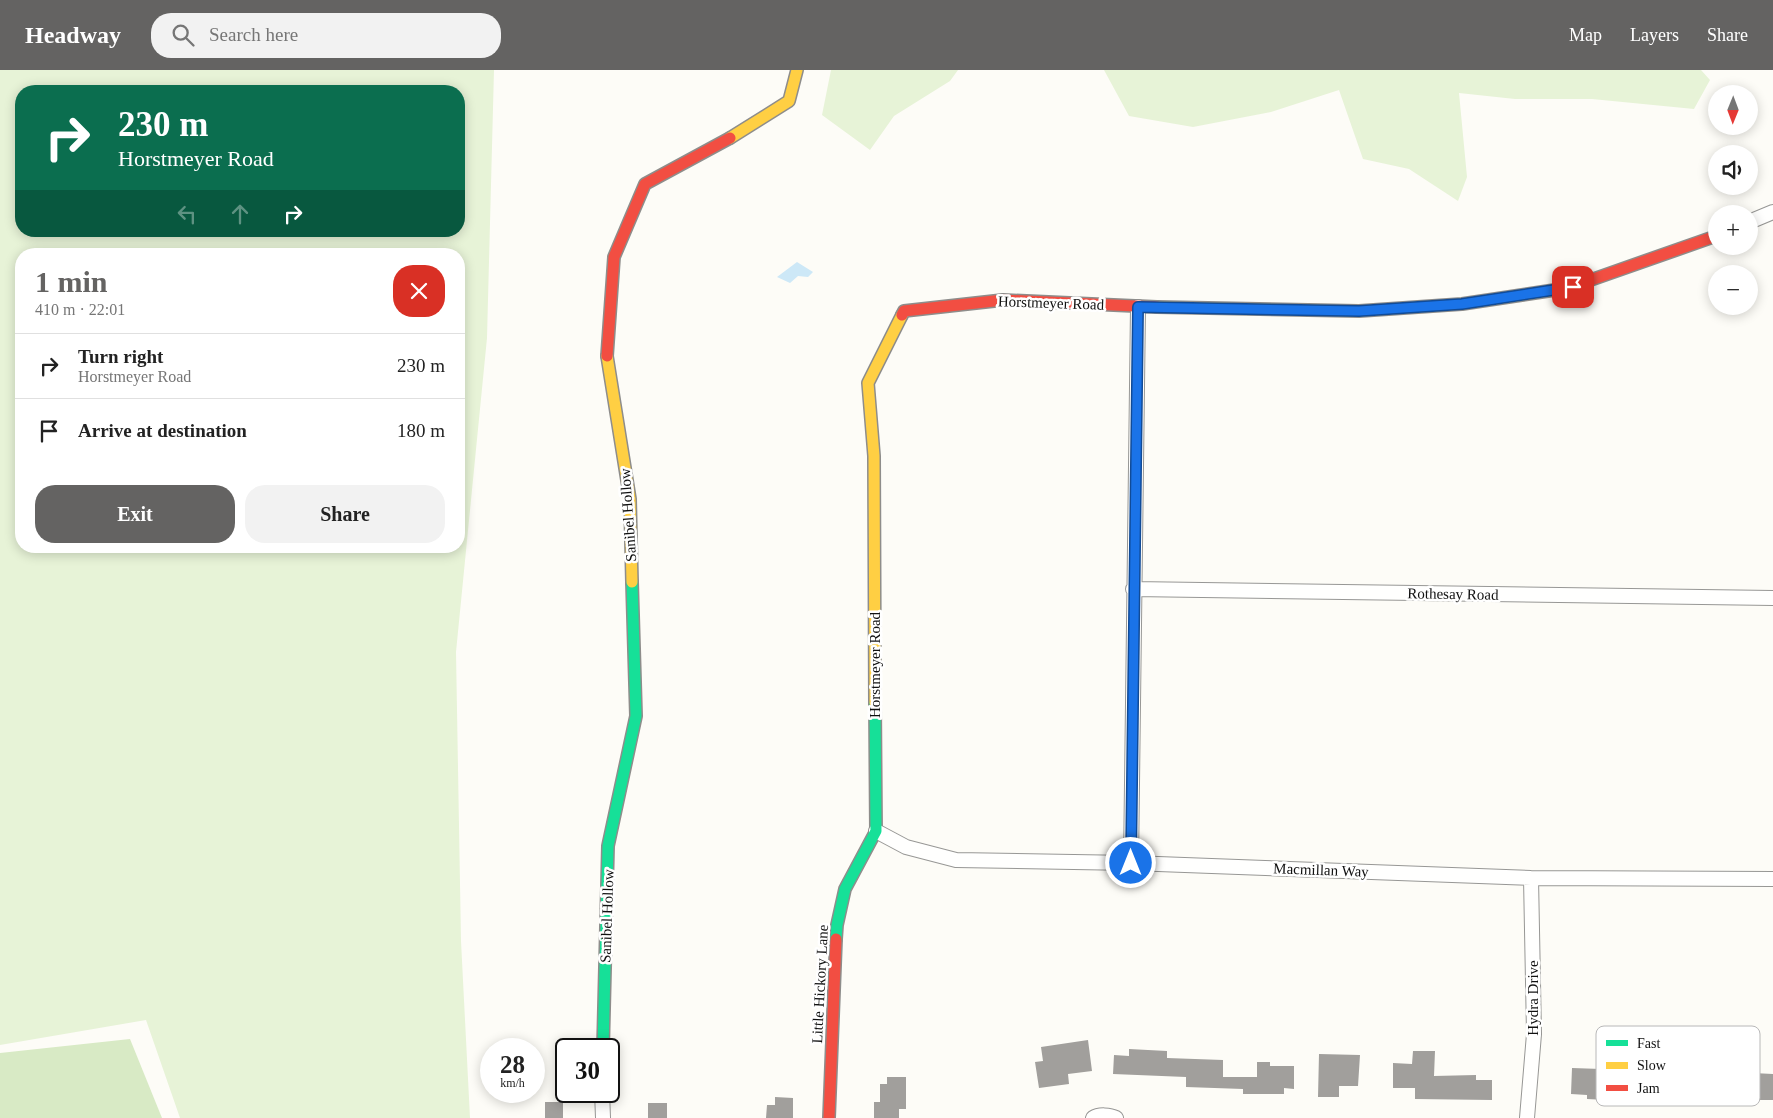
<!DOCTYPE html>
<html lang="en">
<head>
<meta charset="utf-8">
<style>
	body { margin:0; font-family:Georgia,serif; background:#f2f2f2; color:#222; height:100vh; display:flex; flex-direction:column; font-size:19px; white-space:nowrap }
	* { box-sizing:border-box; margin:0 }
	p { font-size:16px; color:#767676 }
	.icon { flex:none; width:28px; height:28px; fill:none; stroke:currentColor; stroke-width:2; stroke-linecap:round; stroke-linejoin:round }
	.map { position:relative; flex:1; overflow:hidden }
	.sheet { position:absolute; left:15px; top:178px; width:450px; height:305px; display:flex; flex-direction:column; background:#fff; border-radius:20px; box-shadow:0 2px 12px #0003 }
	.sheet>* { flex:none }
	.guide { position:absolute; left:15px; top:15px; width:450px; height:152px; border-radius:20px; box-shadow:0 2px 12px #0003; background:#0b6e4f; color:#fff; overflow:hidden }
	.needle { width:32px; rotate:181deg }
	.buttons { position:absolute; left:1708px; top:15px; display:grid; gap:10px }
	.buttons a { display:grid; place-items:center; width:50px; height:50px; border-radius:50%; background:#fff; box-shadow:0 2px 12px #0003; font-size:25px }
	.speed { position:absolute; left:480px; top:968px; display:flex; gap:10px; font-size:25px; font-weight:700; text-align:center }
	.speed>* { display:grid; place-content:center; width:65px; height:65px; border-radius:50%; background:#fff; box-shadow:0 2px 12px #0003; line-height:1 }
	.speed small { font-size:12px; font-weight:400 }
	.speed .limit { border:2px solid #111; border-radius:8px; background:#fff; color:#111 }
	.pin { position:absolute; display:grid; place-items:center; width:42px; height:42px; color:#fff; margin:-21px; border-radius:10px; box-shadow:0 2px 8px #0006 }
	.me { position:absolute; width:55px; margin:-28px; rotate:0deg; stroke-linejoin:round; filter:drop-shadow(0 0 4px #0008) }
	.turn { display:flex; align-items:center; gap:18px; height:105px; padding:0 20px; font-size:22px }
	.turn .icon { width:65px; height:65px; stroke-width:2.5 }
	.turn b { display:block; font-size:35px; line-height:42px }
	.lanes { display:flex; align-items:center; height:48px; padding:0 20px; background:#0003; justify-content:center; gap:25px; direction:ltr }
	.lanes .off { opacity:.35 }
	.round { display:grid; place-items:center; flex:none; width:52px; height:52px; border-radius:20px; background:#f2f2f2 }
	.summary { display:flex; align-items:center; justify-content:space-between; height:85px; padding:0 20px }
	h1 { font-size:30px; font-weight:700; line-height:38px; color:#646362 }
	.button { display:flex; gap:10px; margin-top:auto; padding:10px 20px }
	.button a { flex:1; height:58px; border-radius:20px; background:#646362; color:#fff; font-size:20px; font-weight:700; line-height:58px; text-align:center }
	.button a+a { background:#f2f2f2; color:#222 }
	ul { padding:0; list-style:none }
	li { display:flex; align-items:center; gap:15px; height:65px; padding:0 20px; border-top:1px solid #e0e0e0 }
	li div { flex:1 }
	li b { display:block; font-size:19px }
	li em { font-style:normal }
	header { display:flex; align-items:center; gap:30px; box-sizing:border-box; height:70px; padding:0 25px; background:#646362; color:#fff }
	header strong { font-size:24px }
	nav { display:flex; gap:28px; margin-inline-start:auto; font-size:18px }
	.search { width:350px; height:45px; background:#f2f2f2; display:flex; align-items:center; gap:12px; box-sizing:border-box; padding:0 18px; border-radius:20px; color:#767676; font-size:19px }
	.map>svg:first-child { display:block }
	.green { fill:#e7f3d7; fill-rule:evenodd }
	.forest { fill:#d8eac5 }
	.water { fill:#cde8f7 }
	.building { fill:#a19f9c }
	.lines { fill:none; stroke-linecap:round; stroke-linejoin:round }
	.street-casing { stroke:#979795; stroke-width:16 }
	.fast-casing { stroke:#8e8d8b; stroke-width:14 }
	.slow-casing { stroke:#8e8d8b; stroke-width:14 }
	.jam-casing { stroke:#8e8d8b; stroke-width:14 }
	.street { stroke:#fffffe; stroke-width:14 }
	.fast { stroke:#16e098; stroke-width:11 }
	.slow { stroke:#ffcf43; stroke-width:11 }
	.jam { stroke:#f24e42; stroke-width:11 }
	.route-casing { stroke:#114b97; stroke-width:12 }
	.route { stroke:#1a73e8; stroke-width:9 }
	.labels { text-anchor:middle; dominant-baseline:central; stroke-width:5; stroke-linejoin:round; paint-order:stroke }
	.street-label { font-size:15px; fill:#111; stroke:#fff }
	.key { fill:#fff; stroke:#b8b8b8; stroke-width:1 }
	.key-label { font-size:14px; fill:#111 }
</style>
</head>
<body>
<header>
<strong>Headway</strong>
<div class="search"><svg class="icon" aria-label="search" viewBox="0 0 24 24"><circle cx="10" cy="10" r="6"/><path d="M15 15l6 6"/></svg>Search here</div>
<nav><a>Map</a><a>Layers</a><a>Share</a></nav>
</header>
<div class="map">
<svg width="1773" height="1048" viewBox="0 0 1773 1048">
	<rect width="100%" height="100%" fill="#fdfcf7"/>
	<!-- green -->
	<path class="green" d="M0,0h494l-7,268 -31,314 5,289 9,177h-290l-34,-98 -146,25zM21,21h438v140h-438zM21,184h438v292h-438z
		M831,0h127l-8,11 -56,35 -24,34 -48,-35z
		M1104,0h597l9,10 -16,29 -102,-10h-77l-56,-6 8,84 -9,24 -49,-32 -46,-10 -24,-69 -68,22 -78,15 -64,-11z"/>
	<!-- forest -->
	<path class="forest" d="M130,969l32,79h-162v-65z"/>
	<!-- water -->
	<path class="water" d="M797,192l16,10 -5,5 -10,-1 -8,7 -13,-6z"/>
	<!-- building -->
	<path class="building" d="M1088,970l4,31 -24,3 1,10 -30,4 -4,-26 8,-1 -2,-14z
		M1129,979l38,2v7l56,2v17h34v-15h13v4h24v23l-10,-1v6h-41v-5l-57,-2v-10l-73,-3 1,-19 15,1z
		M1413,981h22l-1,25 42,-1v5h16v20l-77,-1v-11h-22v-25l19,1z
		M1319,984l41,1 -2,31h-19v11h-21z
		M1693,996l34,2 -1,28 -17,-1v7l-103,-4v2l-19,-1v-4l-16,-1 1,-26 29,1 -1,11 27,2v-4l65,2z
		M1753,1003l20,1v26h-21z
		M887,1007h19v32h-7v9h-25v-16h6v-18h7z
		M775,1027l18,1v20h-27l1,-13h8z
		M545,1032h18v16h-18z
		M648,1033h19v15h-19z"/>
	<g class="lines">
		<!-- street casing -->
		<g class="street-casing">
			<path id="street" d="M1749,152l24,-10
				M1133,519l640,9
				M876,761l30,16 50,13 175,3 400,15 242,1
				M1131,793l7,-556
				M602,1021l1,27
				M1093,1048c6,-4 17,-3 23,0
				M1527,1048l7,-84 -3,-156"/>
		</g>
		<!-- fast casing -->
		<g class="fast-casing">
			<path id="fast" d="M836,869l1,-14 8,-36 31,-58 -1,-128
				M603,979l5,-203 28,-130 -4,-134"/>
		</g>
		<!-- slow casing -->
		<g class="slow-casing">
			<path id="slow" d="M730,68l59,-37 8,-31
				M1157,237l202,4 103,-7 106,-16
				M607,286l23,143 2,83
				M875,633l-1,-247 -6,-73 34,-68"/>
		</g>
		<!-- jam casing -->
		<g class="jam-casing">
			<path id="jam" d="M1568,218l148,-52
				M902,245l2,-4 99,-11 154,7
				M607,286l7,-99 31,-73 85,-46
				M829,1048l7,-179"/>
		</g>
		<!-- street -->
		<use href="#street" class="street"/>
		<!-- fast -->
		<use href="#fast" class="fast"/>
		<!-- slow -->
		<use href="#slow" class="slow"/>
		<!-- jam -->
		<use href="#jam" class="jam"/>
	</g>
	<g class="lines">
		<!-- route casing -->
		<g class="route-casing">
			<path id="route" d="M1131,793l7,-556 221,4 103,-7 111,-17"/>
		</g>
		<!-- route -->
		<use href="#route" class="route"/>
	</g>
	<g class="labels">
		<!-- street labels -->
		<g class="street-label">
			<text transform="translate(1051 233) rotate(2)">Horstmeyer Road</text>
			<text transform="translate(628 445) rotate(-94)">Sanibel Hollow</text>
			<text transform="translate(1453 524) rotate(1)">Rothesay Road</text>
			<text transform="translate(875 595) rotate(-90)">Horstmeyer Road</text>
			<text transform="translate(1321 800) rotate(2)">Macmillan Way</text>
			<text transform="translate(607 846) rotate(-88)">Sanibel Hollow</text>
			<text transform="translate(820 914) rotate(-87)">Little Hickory Lane</text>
			<text transform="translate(1533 928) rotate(-90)">Hydra Drive</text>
		</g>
	</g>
	<!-- legend -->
	<rect x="1596" y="956" width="164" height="80" rx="8" class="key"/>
	<rect x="1606" y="970" width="22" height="6" fill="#16e098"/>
	<rect x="1606" y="992" width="22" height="7" fill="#ffcf43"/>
	<rect x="1606" y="1015" width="22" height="6" fill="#f24e42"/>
	<g class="key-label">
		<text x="1637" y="978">Fast</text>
		<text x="1637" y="1000">Slow</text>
		<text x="1637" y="1023">Jam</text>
	</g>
</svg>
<div class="buttons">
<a><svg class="needle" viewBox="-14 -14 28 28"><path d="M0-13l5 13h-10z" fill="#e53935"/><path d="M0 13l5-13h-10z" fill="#767676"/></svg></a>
<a><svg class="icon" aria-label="sound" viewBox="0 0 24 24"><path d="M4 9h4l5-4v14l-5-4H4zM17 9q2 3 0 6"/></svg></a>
<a>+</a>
<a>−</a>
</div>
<div class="speed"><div>28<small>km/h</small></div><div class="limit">30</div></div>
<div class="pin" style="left:1573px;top:217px;background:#d93025"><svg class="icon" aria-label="arrive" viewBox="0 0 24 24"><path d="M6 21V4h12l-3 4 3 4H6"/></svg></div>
<svg class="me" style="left:1131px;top:793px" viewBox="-20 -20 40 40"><circle r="17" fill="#1a73e8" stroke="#fff" stroke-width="3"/><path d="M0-11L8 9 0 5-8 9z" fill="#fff"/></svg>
<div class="guide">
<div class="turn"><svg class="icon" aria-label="right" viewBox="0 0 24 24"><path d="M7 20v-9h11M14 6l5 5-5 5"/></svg><div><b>230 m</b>Horstmeyer Road</div></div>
<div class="lanes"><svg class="icon off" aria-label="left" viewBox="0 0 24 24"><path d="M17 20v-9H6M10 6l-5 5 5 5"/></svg><svg class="icon off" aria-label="ahead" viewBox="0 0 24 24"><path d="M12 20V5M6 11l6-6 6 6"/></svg><svg class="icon" aria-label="right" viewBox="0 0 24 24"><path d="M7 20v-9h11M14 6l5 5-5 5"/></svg></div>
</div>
<section class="sheet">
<div class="summary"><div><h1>1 min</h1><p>410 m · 22:01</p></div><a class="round" style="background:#d93025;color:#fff"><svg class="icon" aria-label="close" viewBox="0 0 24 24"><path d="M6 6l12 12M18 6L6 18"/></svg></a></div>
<ul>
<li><svg class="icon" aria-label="right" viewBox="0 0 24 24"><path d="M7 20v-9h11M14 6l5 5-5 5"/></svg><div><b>Turn right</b><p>Horstmeyer Road</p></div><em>230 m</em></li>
<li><svg class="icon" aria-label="arrive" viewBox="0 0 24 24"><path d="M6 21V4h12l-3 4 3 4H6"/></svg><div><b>Arrive at destination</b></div><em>180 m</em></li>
</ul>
<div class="button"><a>Exit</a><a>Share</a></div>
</section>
</div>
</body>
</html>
